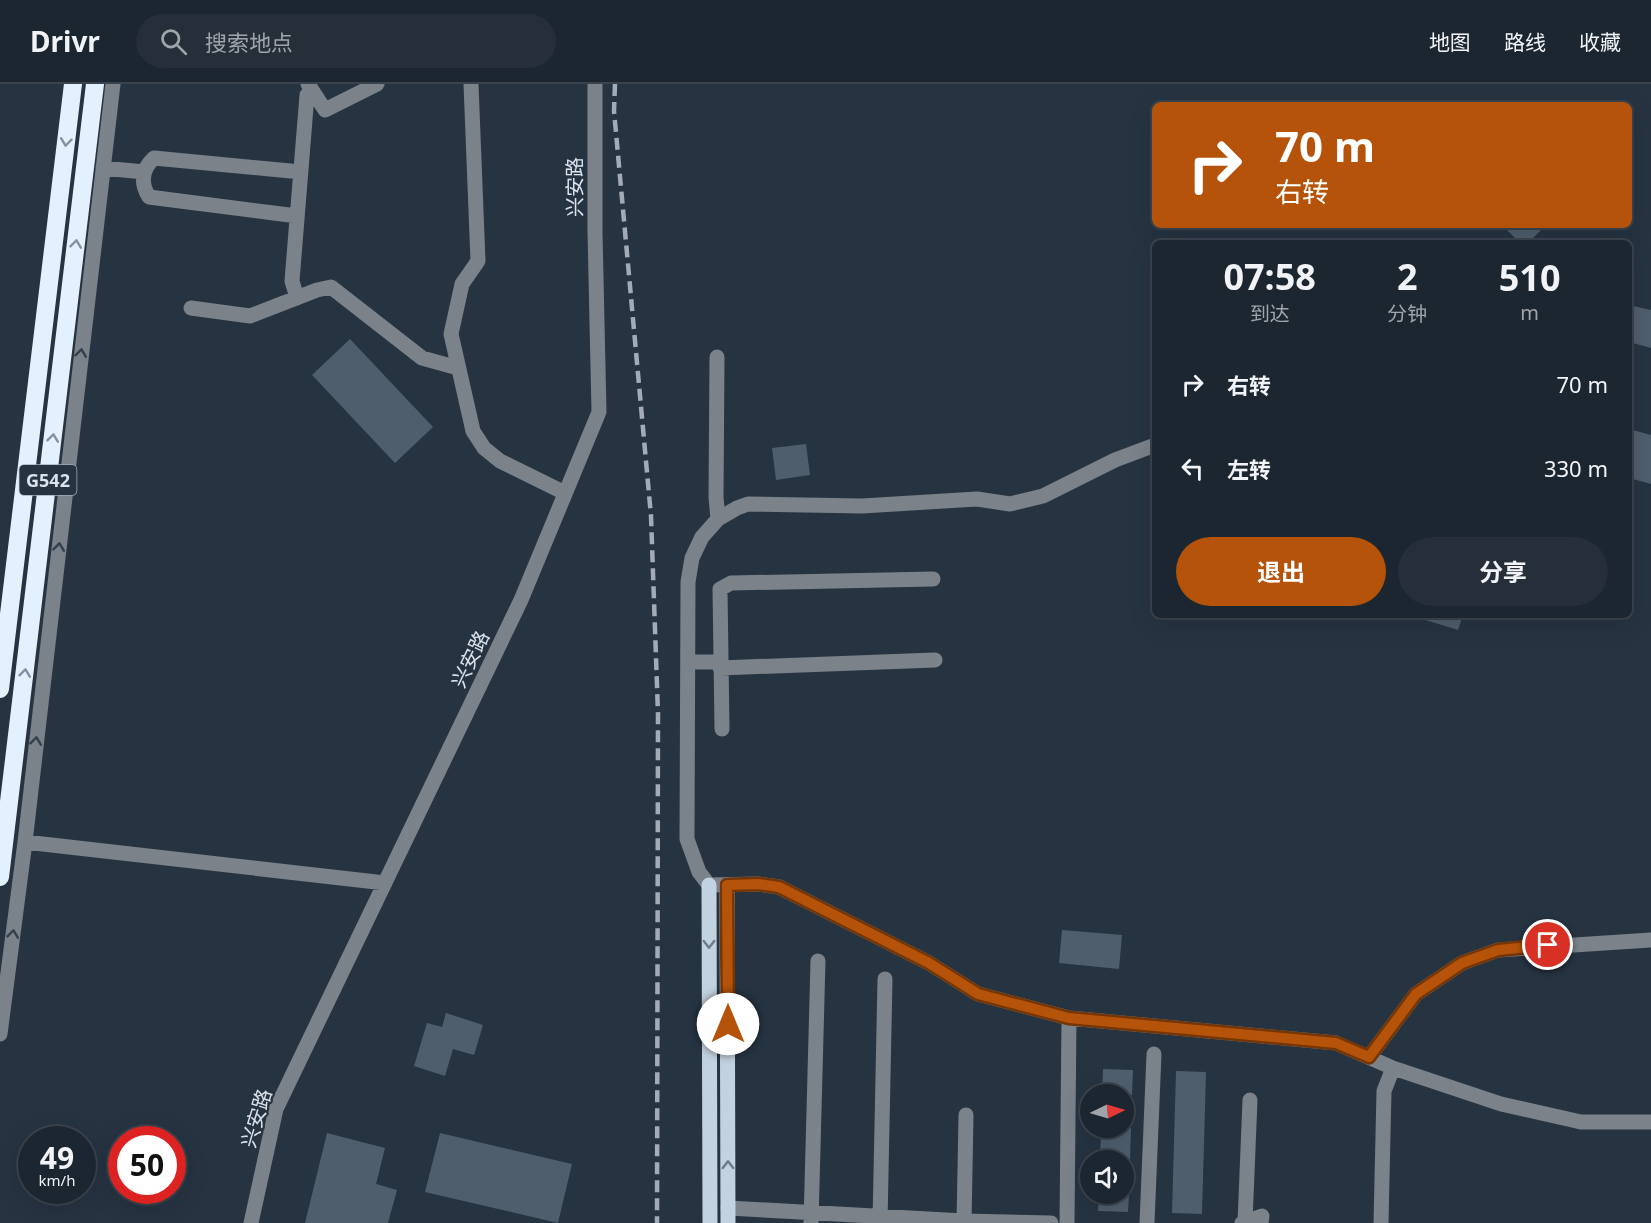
<!DOCTYPE html>
<html lang="zh">
<head>
<meta charset="utf-8">
<style>
	body { margin:0; font-family:"Noto Sans","Noto Sans SC",sans-serif; background:#252e39; color:#f1f3f6; height:100vh; display:flex; flex-direction:column; font-size:22px; white-space:nowrap }
	* { box-sizing:border-box; margin:0 }
	p { font-size:20px; color:#a0a5ab }
	.icon { flex:none; width:33px; height:33px; fill:none; stroke:currentColor; stroke-width:2; stroke-linecap:round; stroke-linejoin:round }
	.map { position:relative; flex:1; overflow:hidden }
	.details { position:absolute; left:1152px; top:156px; width:480px; height:378px; display:flex; flex-direction:column; background:#1c2631; border-radius:9px; box-shadow:0 6px 24px #0002,0 0 0 2px #3a434d }
	.details>* { flex:none }
	.banner { position:absolute; left:1152px; top:18px; width:480px; height:126px; border-radius:9px; box-shadow:0 6px 24px #0002,0 0 0 2px #3a434d; background:#b45309; color:#fff; overflow:hidden }
	.needle { width:39px; rotate:85deg }
	.buttons { position:absolute; left:1080px; top:1000px; display:grid; gap:12px }
	.buttons a { display:grid; place-items:center; width:54px; height:54px; border-radius:50%; background:#1c2631; box-shadow:0 6px 24px #0002,0 0 0 2px #3a434d; font-size:30px }
	.speed { position:absolute; left:18px; top:1042px; display:flex; gap:12px; font-size:30px; font-weight:700; text-align:center }
	.speed>* { display:grid; place-content:center; width:78px; height:78px; border-radius:50%; background:#1c2631; box-shadow:0 6px 24px #0002,0 0 0 2px #3a434d; line-height:1 }
	.speed small { font-size:15px; font-weight:400 }
	.speed .limit { border:9px solid #d22; background:#fff; color:#111 }
	.pin { position:absolute; display:grid; place-items:center; width:51px; height:51px; color:#fff; margin:-26px; border:3px solid #fff; border-radius:50%; box-shadow:0 2px 6px #0007 }
	.me { position:absolute; width:66px; margin:-33px; rotate:0deg; stroke-linejoin:round; filter:drop-shadow(0 0 4px #0008) }
	.turn { display:flex; align-items:center; gap:21px; height:126px; padding:0 24px; font-size:27px }
	.turn .icon { width:78px; height:78px; stroke-width:2.5 }
	.turn b { display:block; font-size:42px; line-height:51px }
	.eta { display:flex; justify-content:space-evenly; align-items:center; height:102px; text-align:center }
	.eta b { font-size:36px; font-weight:700; line-height:42px }
	.action { display:flex; gap:12px; margin-top:auto; padding:12px 24px }
	.action a { flex:1; height:69px; border-radius:36px; background:#b45309; color:#fff; font-size:24px; font-weight:700; line-height:69px; text-align:center }
	.action a+a { background:#252e39; color:#f1f3f6 }
	ul { padding:0; list-style:none }
	li { display:flex; align-items:center; gap:18px; height:84px; padding:0 24px }
	li div { flex:1 }
	li b { display:block; font-size:22px }
	li em { font-style:normal }
	header { display:flex; align-items:center; gap:36px; box-sizing:border-box; height:84px; padding:0 30px; background:#1c2631; border-bottom:2px solid #3a434d }
	header strong { font-size:28px }
	nav { display:flex; gap:33px; margin-inline-start:auto; font-size:21px }
	.search { width:420px; height:54px; background:#252e39; display:flex; align-items:center; gap:15px; box-sizing:border-box; padding:0 21px; border-radius:33px; color:#a0a5ab; font-size:22px }
	.map>svg:first-child { display:block }
	.building { fill:#4f5e6d }
	.lines { fill:none; stroke-linecap:round; stroke-linejoin:round }
	.minor { stroke:#7b8289; stroke-width:15 }
	.major { stroke:#c3d2e0; stroke-width:15 }
	.highway { stroke:#e3f1ff; stroke-width:18 }
	.rail { stroke:#a2acb6; stroke-width:4.5; stroke-dasharray:12 6; stroke-linecap:butt }
	.oneway { stroke:#8492a0 }
	.oneway2 { stroke:#333f4c }
	.oneway3 { stroke:#6d7b89 }
	.route-casing { stroke:#753606; stroke-width:15 }
	.route { stroke:#b45309; stroke-width:10 }
	.labels { text-anchor:middle; dominant-baseline:central; stroke-width:4.5; stroke-linejoin:round; paint-order:stroke }
	.shield { fill:#263341; stroke:#a4aeb8; stroke-width:1.5 }
	.shield-label { font-size:18px; font-weight:bold; fill:#dae2eb }
	.street-label { font-size:20px; fill:#dae2eb; stroke:#263341 }
</style>
</head>
<body>
<header>
<strong>Drivr</strong>
<div class="search"><svg class="icon" aria-label="search" viewBox="0 0 24 24"><circle cx="10" cy="10" r="6"/><path d="M15 15l6 6"/></svg>搜索地点</div>
<nav><a>地图</a><a>路线</a><a>收藏</a></nav>
</header>
<div class="map">
<svg width="1651" height="1139" viewBox="0 0 1651 1139">
	<rect width="100%" height="100%" fill="#263341"/>
	<!-- building -->
	<path class="building" d="M1502,141h44l-18,18h-8z
		M1629,221l22,5v38l-22,-6z
		M350,255l83,88 -38,36 -83,-88z
		M1629,345l22,6v49l-22,-6z
		M806,360l4,31 -34,5 -4,-32z
		M1419,531h44l-5,15 -39,-12z
		M1062,846l60,5 -3,34 -60,-6z
		M446,929l37,12 -9,30 -21,-6 -8,27 -31,-10 13,-43 15,4z
		M1103,985l30,1 -1,25h-30z
		M1176,987l30,1 -4,142 -30,-1z
		M1101,1044h30l-1,33h-30z
		M327,1049l58,15 -9,36 21,6 -9,33h-83z
		M440,1049l132,31 -14,59 -133,-31z
		M1099,1110h30l-1,18 -30,-1z"/>
	<g class="lines">
		<!-- minor -->
		<path class="minor" d="M308,0l17,26 52,-26
			M471,0l7,177 -16,23 -11,50 22,97 11,17 16,13 65,32
			M103,84l41,4
			M297,132l-148,-19c-9,-14 -7,-28 5,-39l147,14
			M297,214l-5,-17 15,-186
			M191,224l59,8 67,-26 14,-3 91,71 36,10
			M717,273l-1,140 2,22
			M1155,361l-40,15 -72,36 -33,8 -33,-5 -115,7 -114,-2 -11,4 -19,11 -16,18 -10,21 -4,24 -1,257 12,33 10,13 49,-1 21,3 150,76 49,31 91,24 267,25 57,25 108,36 80,18h70
			M688,578h32
			M720,584l215,-8
			M722,645l-2,-140 11,-6 202,-4
			M25,758l360,41
			M0,950l25,-192 88,-758
			M1369,973l47,-63 46,-31 36,-13 153,-10
			M728,1124l236,13 87,2
			M1245,1138l5,-122
			M251,1139l25,-114 245,-509 78,-188 -4,-180v-148
			M811,1139l7,-262
			M880,1139l5,-244
			M964,1139l2,-108
			M1067,1139l2,-205
			M1147,1139l7,-169
			M1242,1139l20,-7 -1,7
			M1381,1139l3,-132 9,-23"/>
		<!-- major -->
		<path class="major" d="M709,801l1,338
			M727,801l1,338"/>
		<!-- highway -->
		<path class="highway" d="M0,605l73,-605
			M0,793l95,-793"/>
		<!-- rail -->
		<path class="rail" d="M615,0l-1,27 37,405 7,198 -1,509"/>
	</g>
	<!-- one-way arrows -->
	<defs><path id="oneway-chevron" d="M-2-3.5L2.5 0L-2 3.5" fill="none" stroke-width="1.6" stroke-linecap="round" stroke-linejoin="round" transform="scale(1.5)"/></defs>
	<g class="oneway">
		<use href="#oneway-chevron" transform="translate(66 58) rotate(97)"/>
		<use href="#oneway-chevron" transform="translate(76 160) rotate(-83)"/>
		<use href="#oneway-chevron" transform="translate(53 354) rotate(-83)"/>
		<use href="#oneway-chevron" transform="translate(25 589) rotate(-83)"/>
	</g>
	<g class="oneway2">
		<use href="#oneway-chevron" transform="translate(81 269) rotate(-83)"/>
		<use href="#oneway-chevron" transform="translate(59 463) rotate(-83)"/>
		<use href="#oneway-chevron" transform="translate(36 657) rotate(-83)"/>
		<use href="#oneway-chevron" transform="translate(13 850) rotate(-83)"/>
	</g>
	<g class="oneway3">
		<use href="#oneway-chevron" transform="translate(709 860) rotate(90)"/>
		<use href="#oneway-chevron" transform="translate(728 1081) rotate(-90)"/>
	</g>
	<g class="lines">
		<!-- route casing -->
		<g class="route-casing">
			<path id="route" d="M728,940l-1,-139 31,-1 21,3 150,76 49,31 91,24 267,25 33,14 47,-63 46,-31 36,-13 50,-5"/>
		</g>
		<!-- route -->
		<use href="#route" class="route"/>
	</g>
	<g class="labels">
		<!-- shield labels -->
		<rect class="shield" x="19.5" y="381" width="57" height="30" rx="4.5"/>
		<g class="shield-label">
			<text x="48" y="396">G542</text>
		</g>
		<!-- street labels -->
		<g class="street-label">
			<text transform="translate(574 103) rotate(-90)">兴安路</text>
			<text transform="translate(470 575) rotate(-64)">兴安路</text>
			<text transform="translate(256 1034) rotate(-73)">兴安路</text>
		</g>
	</g>
</svg>
<div class="buttons">
<a><svg class="needle" viewBox="-14 -14 28 28"><path d="M0-13l5 13h-10z" fill="#e53935"/><path d="M0 13l5-13h-10z" fill="#a0a5ab"/></svg></a>
<a><svg class="icon" aria-label="sound" viewBox="0 0 24 24"><path d="M4 9h4l5-4v14l-5-4H4zM17 9q2 3 0 6"/></svg></a>
</div>
<div class="speed"><div>49<small>km/h</small></div><div class="limit">50</div></div>
<div class="pin" style="left:1548px;top:861px;background:#d93025"><svg class="icon" aria-label="arrive" viewBox="0 0 24 24"><path d="M6 21V4h12l-3 4 3 4H6"/></svg></div>
<svg class="me" style="left:728px;top:940px" viewBox="-20 -20 40 40"><circle r="19" fill="#fff"/><path d="M0-13L10 11 0 6-10 11z" fill="#b45309"/></svg>
<div class="banner">
<div class="turn"><svg class="icon" aria-label="right" viewBox="0 0 24 24"><path d="M7 20v-9h11M14 6l5 5-5 5"/></svg><div><b>70 m</b>右转</div></div>
</div>
<section class="details">
<div class="eta">
<div><b>07:58</b><p>到达</p></div>
<div><b>2</b><p>分钟</p></div>
<div><b>510</b><p>m</p></div>
</div>
<ul>
<li><svg class="icon" aria-label="right" viewBox="0 0 24 24"><path d="M7 20v-9h11M14 6l5 5-5 5"/></svg><div><b>右转</b></div><em>70 m</em></li>
<li><svg class="icon" aria-label="left" viewBox="0 0 24 24"><path d="M17 20v-9H6M10 6l-5 5 5 5"/></svg><div><b>左转</b></div><em>330 m</em></li>
</ul>
<div class="action"><a>退出</a><a>分享</a></div>
</section>
</div>
</body>
</html>
